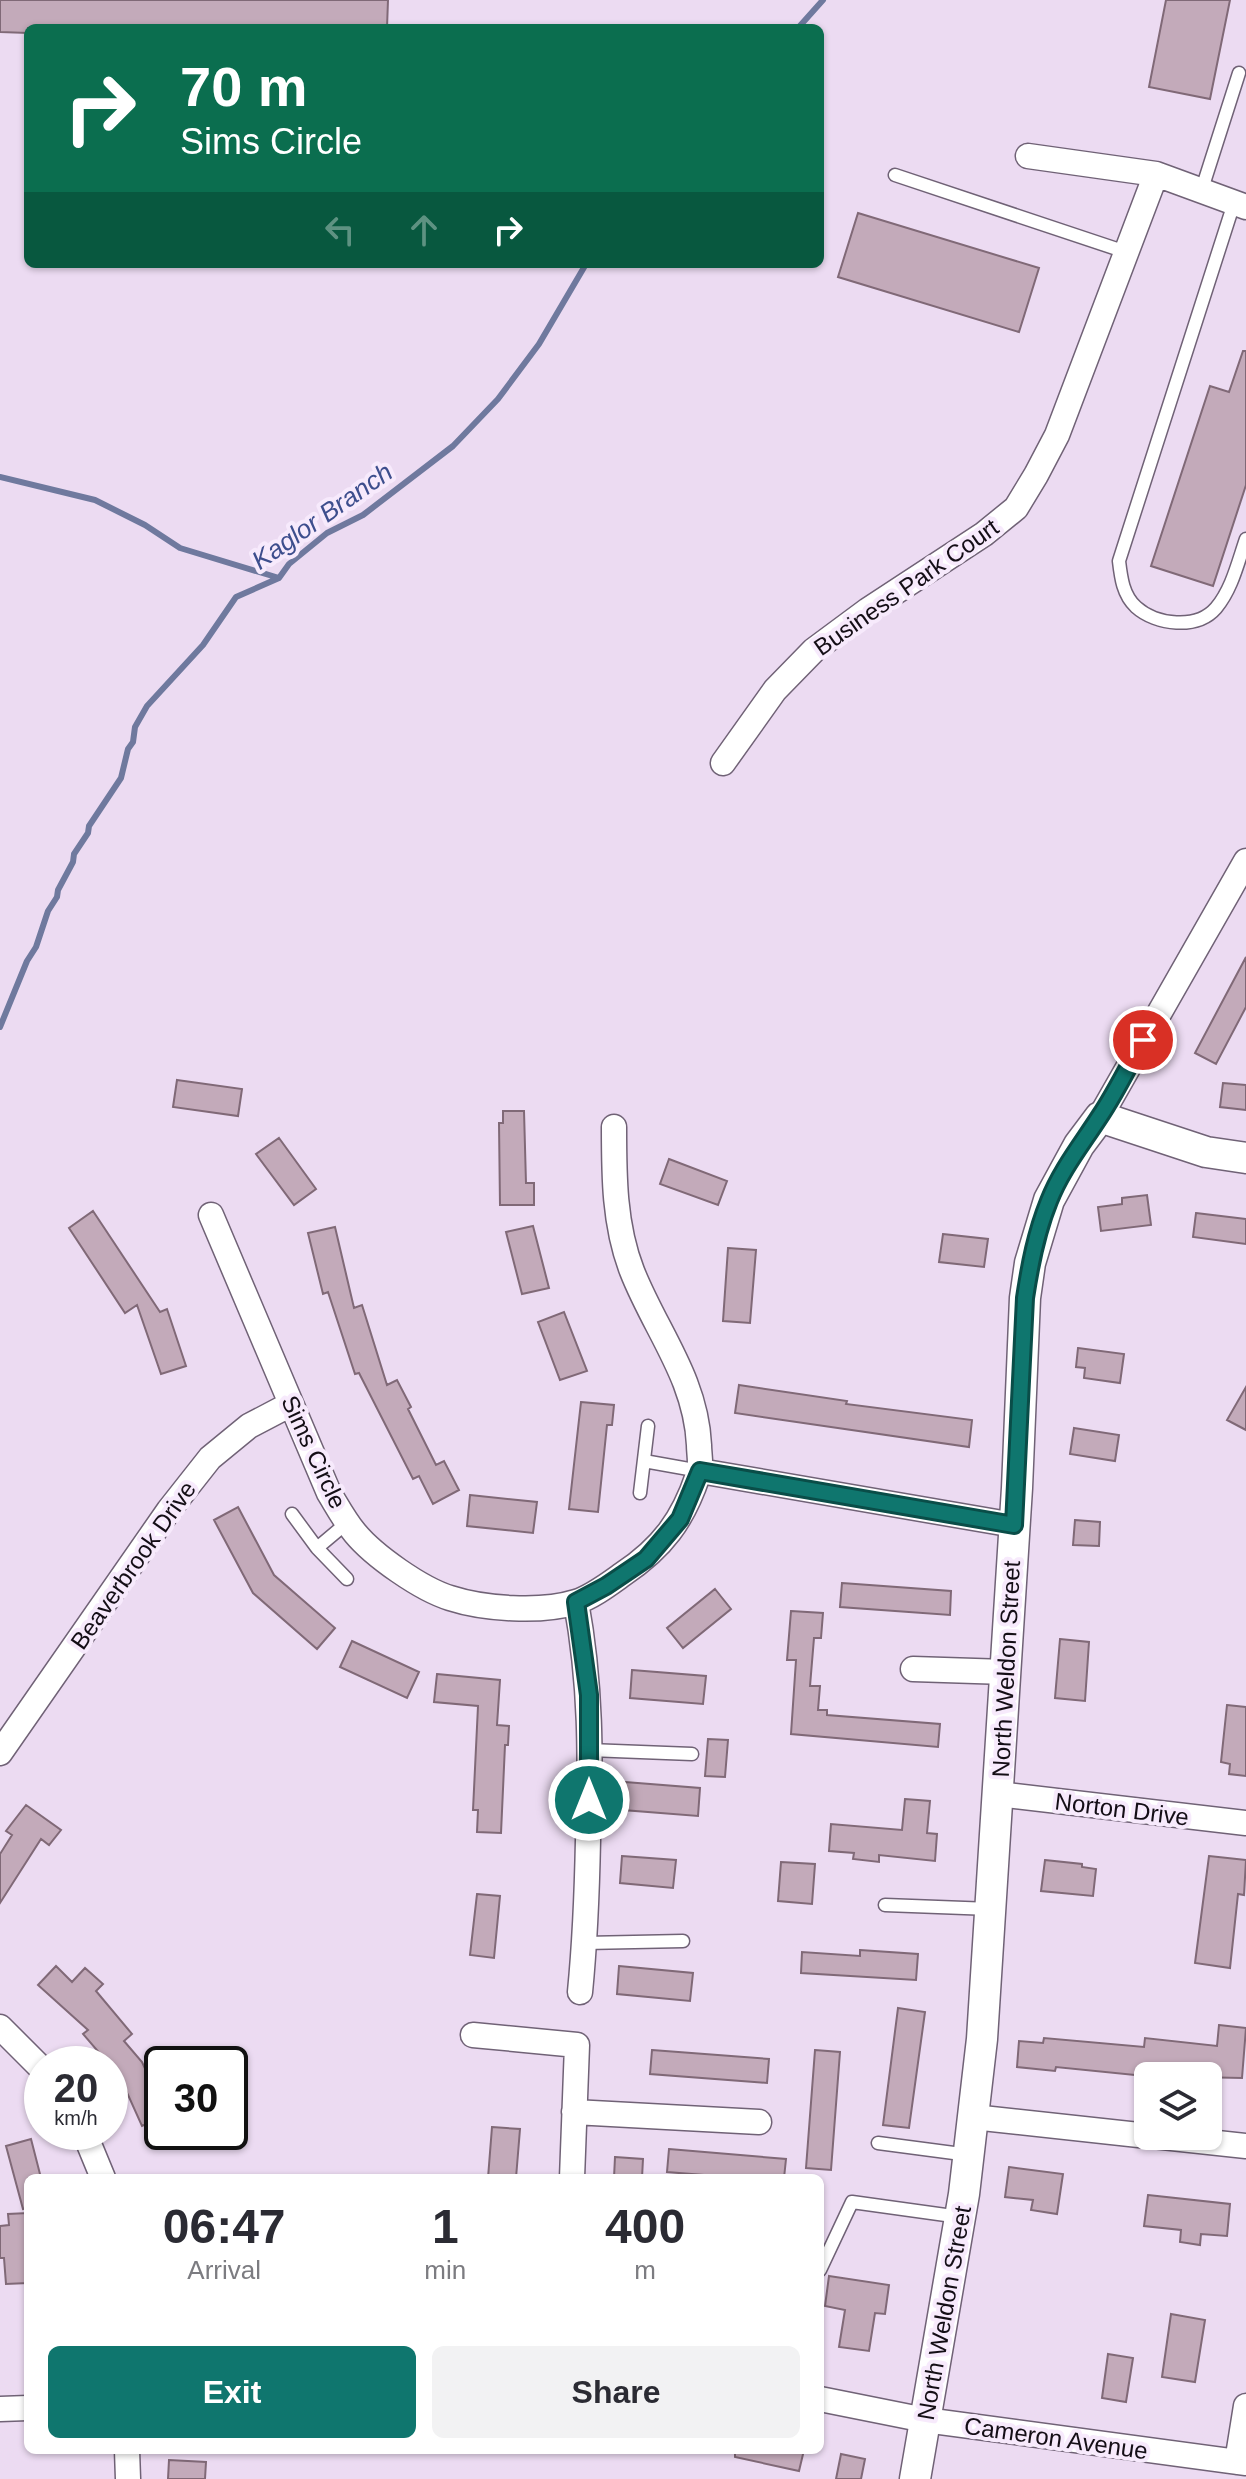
<!DOCTYPE html>
<html lang="en">
<head>
<meta charset="utf-8">
<style>
	body { margin:0; font-family:Arial,sans-serif; background:#f2f2f3; color:#2b2b33; height:100vh; display:flex; flex-direction:column; font-size:30px; white-space:nowrap }
	* { box-sizing:border-box; margin:0 }
	p { font-size:26px; color:#7c7c81 }
	.icon { flex:none; width:44px; height:44px; fill:none; stroke:currentColor; stroke-width:2; stroke-linecap:round; stroke-linejoin:round }
	.map { position:relative; flex:1; overflow:hidden }
	.panel { position:absolute; left:24px; top:2174px; width:800px; height:280px; display:flex; flex-direction:column; background:#fff; border-radius:12px; box-shadow:0 2px 6px #0004 }
	.panel>* { flex:none }
	.hud { position:absolute; left:24px; top:24px; width:800px; height:244px; border-radius:12px; box-shadow:0 2px 6px #0004; background:#0b6e4f; color:#fff; overflow:hidden }
	.buttons { position:absolute; left:1134px; top:2062px; display:grid; gap:16px }
	.buttons a { display:grid; place-items:center; width:88px; height:88px; border-radius:12px; background:#fff; box-shadow:0 2px 6px #0004; font-size:40px }
	.speed { position:absolute; left:24px; top:2046px; display:flex; gap:16px; font-size:40px; font-weight:700; text-align:center }
	.speed>* { display:grid; place-content:center; width:104px; height:104px; border-radius:50%; background:#fff; box-shadow:0 2px 6px #0004; line-height:1 }
	.speed small { font-size:20px; font-weight:400 }
	.speed .limit { border:4px solid #111; border-radius:12px; background:#fff; color:#111 }
	.pin { position:absolute; display:grid; place-items:center; width:68px; height:68px; color:#fff; margin:-34px; border:4px solid #fff; border-radius:50%; box-shadow:0 2px 8px #0007 }
	.me { position:absolute; width:88px; margin:-44px; rotate:0deg; stroke-linejoin:round; filter:drop-shadow(0 0 6px #0008) }
	.turn { display:flex; align-items:center; gap:28px; height:168px; padding:0 24px; font-size:36px }
	.turn .icon { width:104px; height:104px; stroke-width:2.5 }
	.turn b { display:block; font-size:56px; line-height:68px }
	.lanes { display:flex; align-items:center; height:76px; padding:0 24px; background:#0003; justify-content:center; gap:40px; direction:ltr }
	.lanes .off { opacity:.35 }
	.eta { display:flex; justify-content:space-evenly; align-items:center; height:136px; text-align:center }
	.eta b { font-size:48px; font-weight:700; line-height:56px }
	.action { display:flex; gap:16px; margin-top:auto; padding:16px 24px }
	.action a { flex:1; height:92px; border-radius:12px; background:#0f766e; color:#fff; font-size:32px; font-weight:700; line-height:92px; text-align:center }
	.action a+a { background:#f2f2f3; color:#2b2b33 }
	.map>svg:first-child { display:block }
	.lines { fill:none; stroke-linecap:round; stroke-linejoin:round }
	.stream { stroke:#6f799e; stroke-width:6 }
	.building { fill:#c3aaba; stroke:#806977; stroke-width:2 }
	.service-casing { stroke:#706276; stroke-width:15 }
	.minor-casing { stroke:#706276; stroke-width:27 }
	.tertiary-casing { stroke:#706276; stroke-width:33 }
	.service { stroke:#fff; stroke-width:12 }
	.minor { stroke:#fff; stroke-width:24 }
	.tertiary { stroke:#fff; stroke-width:30 }
	.route-casing { stroke:#0a4d48; stroke-width:20 }
	.route { stroke:#0f766e; stroke-width:14 }
	.labels { text-anchor:middle; dominant-baseline:central; stroke-width:8; stroke-linejoin:round; paint-order:stroke }
	.street-label { font-size:24px; fill:#140e16; stroke:#f7eafc }
	.water-label { font-size:26px; font-style:italic; fill:#3d4e8d; stroke:#f7eafc }
</style>
</head>
<body>
<div class="map">
<svg width="1246" height="2479" viewBox="0 0 1246 2479">
	<rect width="100%" height="100%" fill="#ecdbf2"/>
	<g class="lines">
		<!-- stream -->
		<path class="stream" d="M798,28l25,-28
			M0,477l95,23 50,25 35,23 99,30
			M0,1027l27,-66 9,-14 12,-36 9,-14 1,-7 15,-28 1,-8 14,-21 1,-7 32,-48 7,-29 5,-7 2,-15 12,-21 56,-61 33,-48 43,-19 10,-14 38,-31 36,-18 90,-69 45,-47 41,-55 47,-80"/>
	</g>
	<!-- building -->
	<path class="building" d="M0,0h388l-1,28h-359v5l-28,-1z
		M1166,0h64l-20,99 -61,-12z
		M858,213l181,55 -20,64 -181,-55z
		M1243,351h3v134l-33,101 -62,-20 59,-180 19,6z
		M1246,957v50l-30,57 -21,-11z
		M177,1080l65,9 -4,27 -65,-9z
		M1223,1083l23,2v25l-26,-3z
		M503,1111h21l2,72h8v22h-34l-1,-82h4z
		M279,1138l37,51 -22,16 -38,-51z
		M669,1159l58,22 -9,24 -58,-21z
		M1147,1195l4,30 -50,6 -3,-24 24,-3v-6z
		M93,1211l67,101 7,-3 19,57 -25,8 -24,-69 -12,8 -56,-85z
		M1196,1213l50,6v25l-53,-7z
		M533,1226l16,62 -27,6 -16,-62z
		M335,1227l19,81 8,-3 25,80 10,-5 14,27 -3,2 28,56 8,-4 15,29 -26,14 -14,-28 -6,3 -54,-106 -4,1 -27,-82 -5,2 -15,-61z
		M943,1234l45,5 -4,28 -45,-5z
		M728,1248l28,2 -6,73 -27,-2z
		M564,1312l23,59 -27,9 -22,-58z
		M1078,1348l46,6 -4,29 -36,-5 1,-10 -9,-1z
		M739,1385l108,16 -1,3 126,16 -3,27 -234,-34z
		M1246,1387v43l-19,-10z
		M581,1402l33,3 -2,20h-5l-9,87 -29,-3z
		M1074,1428l45,7 -4,26 -45,-7z
		M470,1495l67,7 -4,31 -66,-7z
		M238,1507l36,68 61,53 -18,21 -64,-56 -39,-73z
		M1075,1520l25,2 -1,24 -26,-1z
		M842,1583l109,8 -1,24 -110,-8z
		M715,1589l16,20 -48,39 -16,-20z
		M791,1611l32,2 -2,25h-7l-4,48h10l-2,24h9v5l113,9 -2,23 -147,-13 5,-74h-9z
		M1060,1639l29,3 -4,59 -30,-3z
		M352,1641l67,31 -12,26 -67,-31z
		M632,1670l74,6 -3,28 -73,-6z
		M437,1674l63,6 -3,45 12,1 -1,19h-3l-4,88 -24,-1 1,-22h-5l5,-104 -44,-4z
		M1227,1705l19,2v69l-17,-2 1,-10 -9,-2z
		M708,1739l20,1 -3,37 -20,-1z
		M625,1782l75,6 -2,28 -75,-6z
		M905,1799l25,2 -3,32 10,1 -2,27 -56,-6v7l-26,-3 1,-6 -25,-2 2,-27 71,6z
		M26,1805l35,25 -12,15 -8,-6 -41,64v-49l12,-19 -6,-4z
		M622,1856l54,4 -3,28 -53,-5z
		M1209,1856l37,4 -2,35 -6,-1 -8,74 -35,-5z
		M1045,1860l37,4v3l14,2 -3,27 -52,-5z
		M781,1862l34,2 -3,40 -34,-3z
		M477,1894l23,2 -6,62 -24,-3z
		M860,1950l58,4 -2,26 -115,-7 1,-21 58,4z
		M56,1966l16,16 13,-14 18,16 -7,7 36,43 -8,7 18,21 20,43v12l-20,9 -22,-49 -37,-43 5,-4 -50,-45z
		M619,1966l74,7 -3,28 -73,-7z
		M898,2008l27,4 -16,116 -26,-3z
		M1219,2025l27,3 -4,50 -97,-2 -89,-9 -1,4 -38,-4 2,-26 24,2 1,-5 100,9 1,-9 72,8z
		M652,2050l117,9 -2,24 -117,-9z
		M815,2050l25,2 -9,118 -25,-2z
		M492,2127l28,2 -4,49h-28z
		M31,2139l10,39h-13v30l-5,1 -17,-63z
		M669,2149l117,10 -2,19h-43l-74,-6z
		M615,2157l28,2 -1,19h-28z
		M1009,2167l54,7 -6,40 -26,-4 2,-10 -28,-3z
		M1148,2195l82,9 -3,32 -26,-2 -1,11 -20,-3 1,-12 -37,-4z
		M28,2213v70l-22,1 -2,-26h-4v-32l9,-1 -1,-11z
		M829,2276l60,9 -4,29 -10,-1 -6,38 -30,-4 6,-37 -20,-4z
		M1171,2314l34,6 -10,62 -33,-5z
		M1108,2354l25,4 -7,44 -24,-4z
		M735,2450h69l-5,21 -64,-14z
		M841,2454l24,5 -4,20h-25z
		M169,2460l37,2 -1,17h-37z"/>
	<g class="lines">
		<!-- service casing -->
		<g class="service-casing">
			<path id="service" d="M895,175l231,77
				M1201,192l38,-119
				M1234,203l-115,358c2,17 4,34 17,46 20,18 61,23 80,1 16,-19 22,-46 30,-69
				M644,1461l56,10
				M640,1493l8,-67
				M292,1514l25,34 31,-26
				M317,1548l30,31
				M589,1750l103,4
				M885,1905l106,4
				M585,1943l98,-2
				M878,2143l91,12
				M820,2270l32,-68 108,15"/>
		</g>
		<!-- minor casing -->
		<g class="minor-casing">
			<path id="minor" d="M1028,156l128,18 90,33
				M723,763l52,-73 39,-40 54,-40 116,-76 32,-26 20,-33 21,-40 99,-261
				M1100,1117l146,-256
				M211,1215l118,278c8,13 16,28 26,40 19,23 66,56 95,65 34,11 91,15 126,4 16,-5 33,-18 47,-28 39,-26 60,-54 75,-99 4,-9 1,-20 1,-30 -3,-67 -44,-115 -67,-174 -18,-46 -18,-96 -18,-144
				M700,1471l314,54
				M576,1602c15,81 15,156 12,238 -1,51 -3,101 -8,152
				M913,1669l93,3
				M0,1753l169,-243 41,-52 39,-32 42,-22
				M998,1794l248,29
				M0,2027l42,42
				M473,2035l104,10 -5,133
				M574,2112l185,10
				M973,2117l175,19
				M84,2132l19,46
				M1153,2136l93,10
				M820,2399l105,21 321,43
				M0,2409l28,-1
				M127,2450l1,29
				M1237,2462l9,-56"/>
		</g>
		<!-- tertiary casing -->
		<g class="tertiary-casing">
			<path id="tertiary" d="M915,2479l49,-285 18,-155 35,-551 8,-190 5,-35 19,-63 30,-55 21,-28 106,35 40,6"/>
		</g>
		<!-- service -->
		<use href="#service" class="service"/>
		<!-- minor -->
		<use href="#minor" class="minor"/>
		<!-- tertiary -->
		<use href="#tertiary" class="tertiary"/>
	</g>
	<g class="lines">
		<!-- route casing -->
		<g class="route-casing">
			<path id="route" d="M589,1800v-105l-13,-93 30,-16 40,-27 34,-40 20,-48 314,54 11,-227c5,-33 11,-65 24,-97 12,-31 33,-57 51,-85 16,-24 29,-51 43,-76"/>
		</g>
		<!-- route -->
		<use href="#route" class="route"/>
	</g>
	<g class="labels">
		<!-- street labels -->
		<g class="street-label">
			<text transform="translate(906 587) rotate(-35)">Business Park Court</text>
			<text transform="translate(314 1452) rotate(65)">Sims Circle</text>
			<text transform="translate(133 1565) rotate(-55)">Beaverbrook Drive</text>
			<text transform="translate(1006 1669) rotate(-87)">North Weldon Street</text>
			<text transform="translate(1122 1809) rotate(7)">Norton Drive</text>
			<text transform="translate(944 2313) rotate(-80)">North Weldon Street</text>
			<text transform="translate(1056 2438) rotate(8)">Cameron Avenue</text>
		</g>
		<!-- water labels -->
		<g class="water-label">
			<text transform="translate(322 516) rotate(-35)">Kaglor Branch</text>
		</g>
	</g>
</svg>
<div class="buttons">
<a><svg class="icon" aria-label="layers" viewBox="0 0 24 24"><path d="M12 4l9 5-9 5-9-5zM3 14l9 5 9-5"/></svg></a>
</div>
<div class="speed"><div>20<small>km/h</small></div><div class="limit">30</div></div>
<div class="pin" style="left:1143px;top:1040px;background:#d93025"><svg class="icon" aria-label="arrive" viewBox="0 0 24 24"><path d="M6 21V4h12l-3 4 3 4H6"/></svg></div>
<svg class="me" style="left:589px;top:1800px" viewBox="-20 -20 40 40"><circle r="17" fill="#0f766e" stroke="#fff" stroke-width="3"/><path d="M0-11L8 9 0 5-8 9z" fill="#fff"/></svg>
<div class="hud">
<div class="turn"><svg class="icon" aria-label="right" viewBox="0 0 24 24"><path d="M7 20v-9h11M14 6l5 5-5 5"/></svg><div><b>70 m</b>Sims Circle</div></div>
<div class="lanes"><svg class="icon off" aria-label="left" viewBox="0 0 24 24"><path d="M17 20v-9H6M10 6l-5 5 5 5"/></svg><svg class="icon off" aria-label="ahead" viewBox="0 0 24 24"><path d="M12 20V5M6 11l6-6 6 6"/></svg><svg class="icon" aria-label="right" viewBox="0 0 24 24"><path d="M7 20v-9h11M14 6l5 5-5 5"/></svg></div>
</div>
<section class="panel">
<div class="eta">
<div><b>06:47</b><p>Arrival</p></div>
<div><b>1</b><p>min</p></div>
<div><b>400</b><p>m</p></div>
</div>
<div class="action"><a>Exit</a><a>Share</a></div>
</section>
</div>
</body>
</html>
